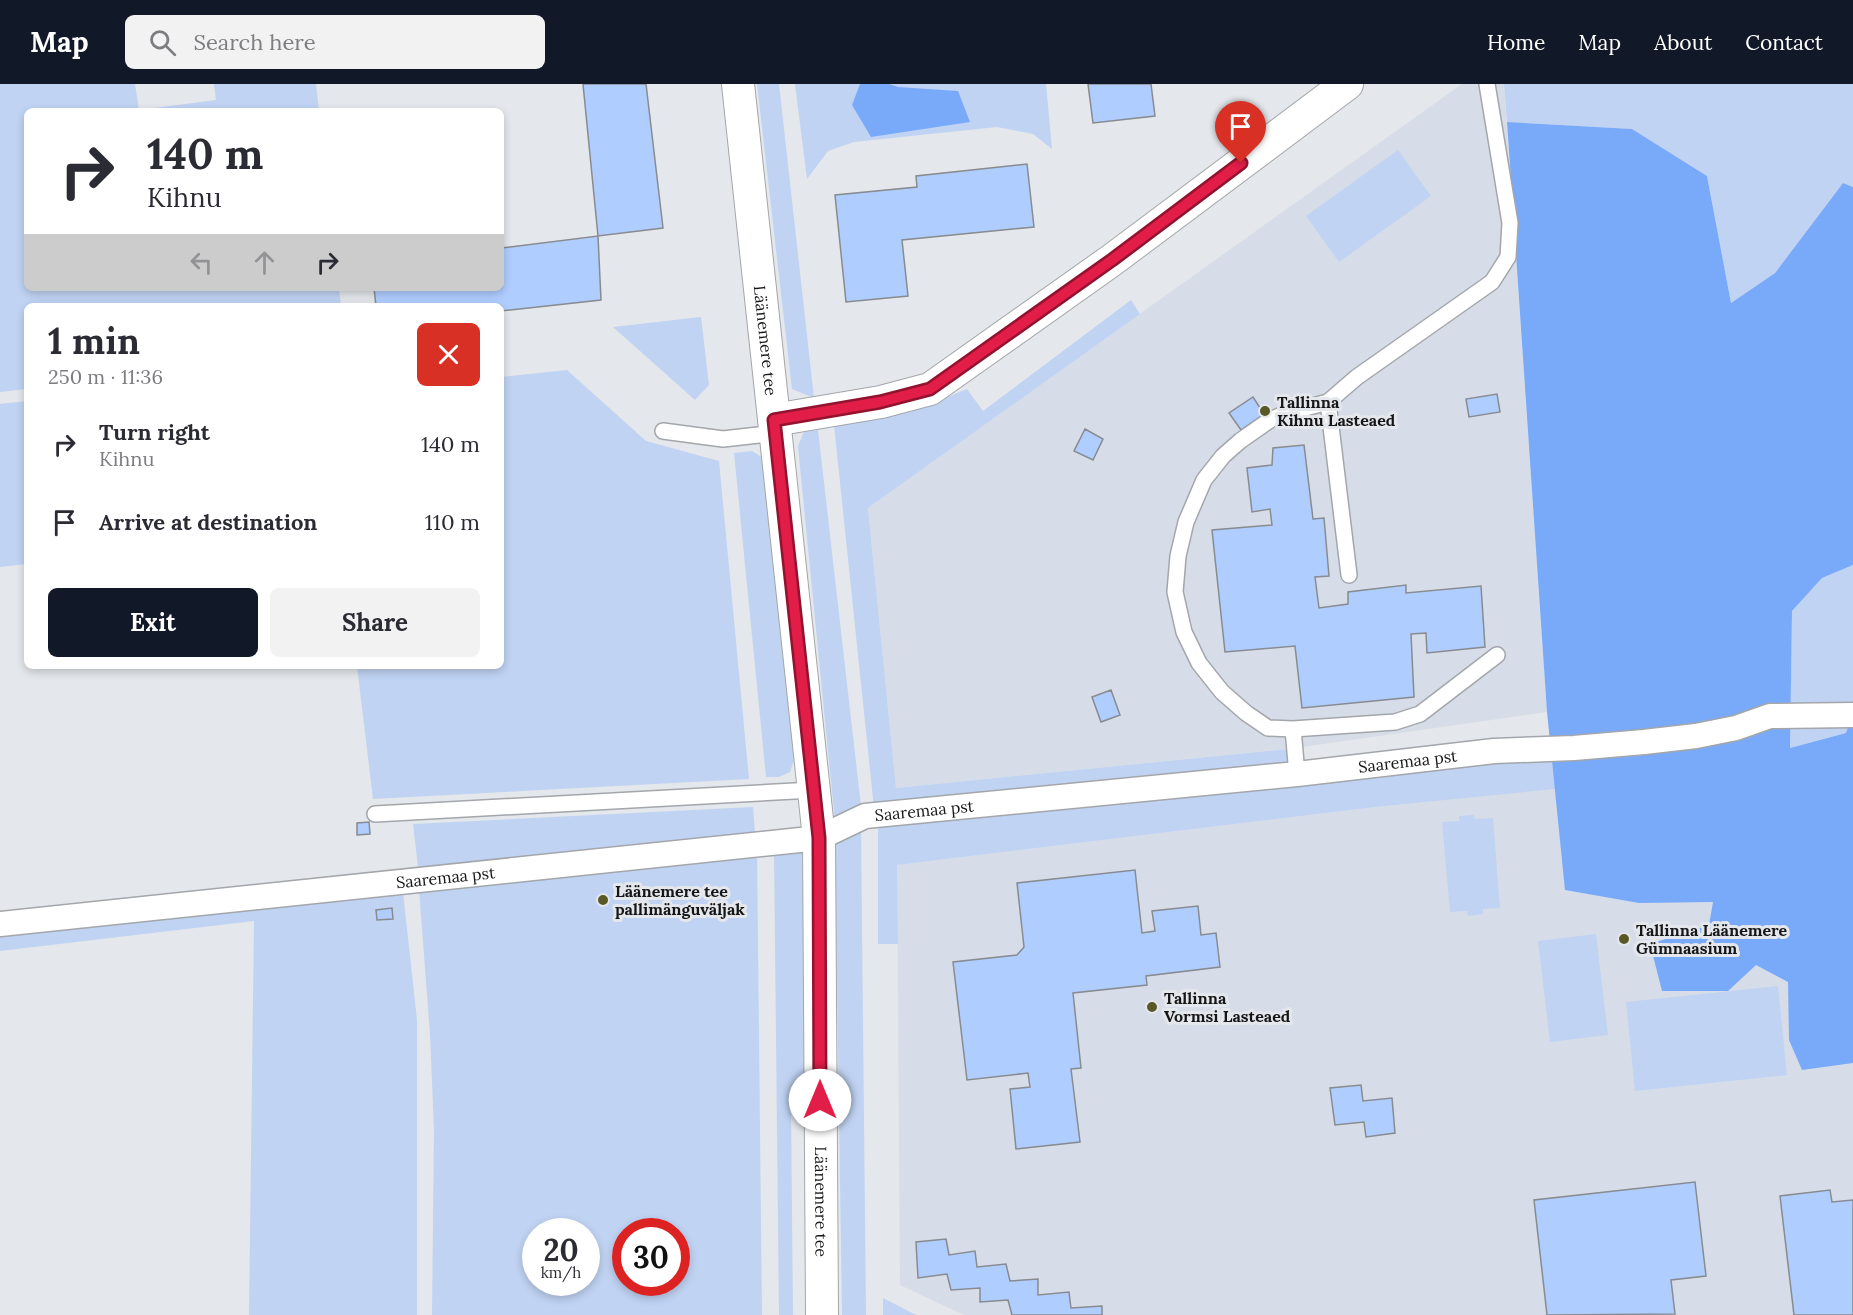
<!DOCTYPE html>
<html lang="en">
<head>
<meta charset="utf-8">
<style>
	body { margin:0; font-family:Lora,serif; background:#f2f2f3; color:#2b2b33; height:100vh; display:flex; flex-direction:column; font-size:22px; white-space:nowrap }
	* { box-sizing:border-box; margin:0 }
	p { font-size:20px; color:#7c7c81 }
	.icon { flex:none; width:33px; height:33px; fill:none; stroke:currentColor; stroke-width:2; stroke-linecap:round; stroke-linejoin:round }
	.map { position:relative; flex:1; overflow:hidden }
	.panel { position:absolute; left:24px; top:219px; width:480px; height:366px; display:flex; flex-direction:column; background:#fff; border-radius:9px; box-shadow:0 3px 9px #0003 }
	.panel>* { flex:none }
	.banner { position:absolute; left:24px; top:24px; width:480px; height:183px; border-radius:9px; box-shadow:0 3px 9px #0003; background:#fff; color:#2b2b33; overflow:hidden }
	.speed { position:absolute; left:522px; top:1134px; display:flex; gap:12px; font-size:30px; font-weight:700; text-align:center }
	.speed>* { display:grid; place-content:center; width:78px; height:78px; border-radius:50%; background:#fff; box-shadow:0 3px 9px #0003; line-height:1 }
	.speed small { font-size:15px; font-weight:400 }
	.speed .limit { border:9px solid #d22; background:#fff; color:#111 }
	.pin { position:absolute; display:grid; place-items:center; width:51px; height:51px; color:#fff; margin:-62px -26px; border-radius:50% 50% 50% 0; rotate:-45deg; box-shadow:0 0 6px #0007 }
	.pin .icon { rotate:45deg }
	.me { position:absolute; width:66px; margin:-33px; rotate:0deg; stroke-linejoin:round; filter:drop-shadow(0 0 4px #0008) }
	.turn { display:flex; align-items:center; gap:21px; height:126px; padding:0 24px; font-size:27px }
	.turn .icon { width:78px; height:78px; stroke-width:2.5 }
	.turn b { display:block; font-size:42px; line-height:51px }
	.lanes { display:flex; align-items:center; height:57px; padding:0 24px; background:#0003; justify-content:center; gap:30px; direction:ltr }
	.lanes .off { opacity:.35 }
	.round { display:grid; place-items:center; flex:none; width:63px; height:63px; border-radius:9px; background:#f2f2f3 }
	.summary { display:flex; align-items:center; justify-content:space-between; height:102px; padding:0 24px }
	h1 { font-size:36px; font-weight:700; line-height:45px }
	.primary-button { display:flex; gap:12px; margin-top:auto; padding:12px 24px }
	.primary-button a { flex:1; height:69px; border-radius:9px; background:#111827; color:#fff; font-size:24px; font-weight:700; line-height:69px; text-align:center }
	.primary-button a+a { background:#f2f2f3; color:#2b2b33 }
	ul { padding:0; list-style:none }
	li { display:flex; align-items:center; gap:18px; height:78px; padding:0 24px }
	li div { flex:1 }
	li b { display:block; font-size:22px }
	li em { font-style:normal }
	header { display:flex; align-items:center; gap:36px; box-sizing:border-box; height:84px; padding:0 30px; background:#111827; color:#fff }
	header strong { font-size:28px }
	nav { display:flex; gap:33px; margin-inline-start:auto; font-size:21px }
	.search { width:420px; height:54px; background:#f2f2f3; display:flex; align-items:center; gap:15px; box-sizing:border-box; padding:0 21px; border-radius:9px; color:#7c7c81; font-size:22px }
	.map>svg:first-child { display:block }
	.built { fill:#d6dde8 }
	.green { fill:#c0d3f3; fill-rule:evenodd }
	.forest { fill:#79aafa }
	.building { fill:#afcdff; stroke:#888b8f; stroke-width:1.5 }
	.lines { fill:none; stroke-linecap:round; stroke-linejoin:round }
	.service-casing { stroke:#a3a6aa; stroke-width:18 }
	.pedestrian-casing { stroke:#a3a6aa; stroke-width:27 }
	.minor-casing { stroke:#a3a6aa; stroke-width:34 }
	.service { stroke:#fff; stroke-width:15 }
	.pedestrian { stroke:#fff; stroke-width:24 }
	.minor { stroke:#fff; stroke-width:32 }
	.route-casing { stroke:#92132f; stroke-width:15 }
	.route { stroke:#e11d48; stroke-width:10 }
	.poi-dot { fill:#585926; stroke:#e4e7eb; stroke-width:2 }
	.labels { text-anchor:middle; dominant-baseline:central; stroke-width:6; stroke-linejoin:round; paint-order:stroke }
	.street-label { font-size:16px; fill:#151617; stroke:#e4e7eb }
	.poi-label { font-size:16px; font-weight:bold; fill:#151617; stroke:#e4e7eb; text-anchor:start }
</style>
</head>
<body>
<header>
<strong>Map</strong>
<div class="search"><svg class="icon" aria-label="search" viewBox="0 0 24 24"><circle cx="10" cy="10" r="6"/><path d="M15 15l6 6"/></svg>Search here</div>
<nav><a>Home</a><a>Map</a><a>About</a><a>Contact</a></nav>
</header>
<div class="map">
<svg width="1853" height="1231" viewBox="0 0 1853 1231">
	<rect width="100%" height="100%" fill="#e4e7eb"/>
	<!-- built -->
	<path class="built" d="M1462,0h42l43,628 -252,36 -399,40 -28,-280z
		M1853,674v557h-889l-64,-30 -3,-420 479,-58z"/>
	<!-- green -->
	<path class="green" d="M0,0h135l4,26 77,-10 -2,-16h102l3,27h-292v177h312l2,18h-314v83l-27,3z
		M757,0h22l35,314 -22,-9z
		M795,0h251l6,65 -19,-15 -36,-7 -143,15 -26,9 -21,28z
		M1504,0h349v103l-10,-4 -68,90 -44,30 -24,-127 -75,-47 -125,-7z
		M1398,66l33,46 -92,66 -33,-46z
		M1131,216l9,14 -272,194 28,280 391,-39 2,17 -415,42 -40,-383 77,-13 56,-23 16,22z
		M701,233l8,68 -14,15 -82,-73z
		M567,286l79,71 73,20 30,318 -376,20 -16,-133h144v-289z
		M27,317v163l-27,3v-163z
		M818,346l43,376 -26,16 -37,-376 6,-14z
		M752,367l13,8 29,301 -4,12 -11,5h-13l-32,-324z
		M1853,481v147l-7,21 -56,15 2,-137 30,-33z
		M1551,670l4,35 -179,18 -479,58 1,79h-20v-122z
		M753,723l2,26 -337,34 -5,-43z
		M1474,731l1,4 18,-1 7,90 -17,1v5l-15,2 -1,-5 -17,1 -8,-90 17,-1v-5z
		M861,744l5,487h-24l-7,-470z
		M802,764l4,254 -15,2 2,211h-14l-5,-464z
		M757,769l5,462h-330l2,-185 -4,-96 -11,-145zM536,1148h50v50h-50zM626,1148h50v50h-50z
		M403,808l14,128v295h-168l5,-394 -254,30v-16z
		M1596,850l12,101 -58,7 -12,-101z
		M1778,902l9,89 -152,16 -9,-89z
		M883,1214l33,17h-33z"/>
	<!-- forest -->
	<path class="forest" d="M860,0h29l9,3 60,4 12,31 -99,15 -19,-32z
		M1507,38l125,7 75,47 24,127 44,-30 68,-90 10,4v378l-31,13 -30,33 -2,137 56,-15 7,-21v351l-51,7 -13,-30 -1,-58 -32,-17 -28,26h-66l-12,-47 59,-19 4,-23 -74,1 -74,-13 -18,-178z"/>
	<!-- building -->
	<path class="building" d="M583,0h63l17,144 -65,8z
		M1088,0h63l4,32 -62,7z
		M1027,80l7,63 -132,13 6,56 -62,6 -11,-107 82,-8 -1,-11z
		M598,152l3,64 -100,11v-5h-125l-2,-18h127v-40z
		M1497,310l3,18 -31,5 -3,-18z
		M1253,313l11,17 -23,16 -12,-17z
		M1085,345l18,10 -10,21 -19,-9z
		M1304,361l9,74 11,-1 5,58 -14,1 4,31 29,-4v-12l58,-7v8l75,-7 4,61 -58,6 -1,-20 -15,1 3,63 -112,11 -7,-62 -70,6 -13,-122 60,-5 -2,-16 -18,3 -5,-44 25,-3 1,-17z
		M1111,606l9,25 -19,7 -9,-25z
		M369,738l1,12 -13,1v-12z
		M1135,786l7,63 13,-2 -3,-20 46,-5 3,29 15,-2 4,34 -74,9 1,9 -74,8 8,75 -10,1 9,73 -64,7 -6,-60 20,-2 -2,-14 -61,7 -14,-118 64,-7 7,-8 -7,-64z
		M392,824l1,11 -16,1 -1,-10z
		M1361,1001l2,16 29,-3 3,35 -29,4 -2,-15 -29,3 -5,-37z
		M1695,1098l11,94 -35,4 4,34 -128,1 -13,-115z
		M1830,1106l2,12 21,-2v115h-59l-14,-119z
		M946,1155l3,16 26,-4 2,16 29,-3 4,17 28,-2v16l31,-3 2,16 31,-2v9h-90l-4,-15 -28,2v-14l-29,2 -4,-16 -29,4 -2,-36z"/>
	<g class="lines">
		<!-- service casing -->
		<g class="service-casing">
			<path id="service" d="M1487,0l23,139 -2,34 -16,25 -135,95 -29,25 -42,11 -16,7 -30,21 -17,15 -19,24 -18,42 -8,34 -3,36 9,40 15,31 23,29 24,21 22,15 25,1 102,-7 25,-8 77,-59
				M1328,318l21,173
				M663,347l60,8 53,-6
				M1293,645l4,45
				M375,730l438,-24"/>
		</g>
		<!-- pedestrian casing -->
		<g class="pedestrian-casing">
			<g id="pedestrian">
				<path id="s1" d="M0,840l819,-86 46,-22 432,-42 197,-23 80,-3 70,-6 52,-6 40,-8 34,-12 83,-1"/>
			</g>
		</g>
		<!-- minor casing -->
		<g class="minor-casing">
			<g id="minor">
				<path id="s2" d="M738,0l81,754 3,477"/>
				<path d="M774,336l107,-18 49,-13 182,-129 235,-176"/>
			</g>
		</g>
		<!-- service -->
		<use href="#service" class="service"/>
		<!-- pedestrian -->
		<use href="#pedestrian" class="pedestrian"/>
		<!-- minor -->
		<use href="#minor" class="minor"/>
	</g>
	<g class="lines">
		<!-- route casing -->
		<g class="route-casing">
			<path id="route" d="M820,1016l-1,-262 -45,-418 106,-18 50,-13 182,-129 129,-97"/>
		</g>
		<!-- route -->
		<use href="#route" class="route"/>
	</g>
	<!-- markers -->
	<g class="poi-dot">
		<circle cx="1265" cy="327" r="6"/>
		<circle cx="603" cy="816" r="6"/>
		<circle cx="1624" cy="855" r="6"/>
		<circle cx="1152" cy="923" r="6"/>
	</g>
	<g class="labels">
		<!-- street labels -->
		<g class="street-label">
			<text stroke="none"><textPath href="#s2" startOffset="258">Läänemere tee</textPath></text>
			<text stroke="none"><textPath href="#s1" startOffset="1420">Saaremaa pst</textPath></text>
			<text stroke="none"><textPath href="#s1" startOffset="934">Saaremaa pst</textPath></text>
			<text stroke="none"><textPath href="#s1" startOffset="448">Saaremaa pst</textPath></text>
			<text stroke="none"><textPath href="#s2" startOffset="1122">Läänemere tee</textPath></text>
		</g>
		<!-- poi labels -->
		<g class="poi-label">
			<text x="1277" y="318">Tallinna<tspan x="1277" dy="18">Kihnu Lasteaed</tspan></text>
			<text x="615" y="807">Läänemere tee<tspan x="615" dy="18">pallimänguväljak</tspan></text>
			<text x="1636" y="846">Tallinna Läänemere<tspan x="1636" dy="18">Gümnaasium</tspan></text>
			<text x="1164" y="914">Tallinna<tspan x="1164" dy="18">Vormsi Lasteaed</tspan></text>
		</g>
	</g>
</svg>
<div class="speed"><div>20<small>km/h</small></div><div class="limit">30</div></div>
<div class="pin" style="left:1241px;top:79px;background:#d93025"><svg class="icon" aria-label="arrive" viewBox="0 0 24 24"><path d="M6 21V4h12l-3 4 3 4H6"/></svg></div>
<svg class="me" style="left:820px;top:1016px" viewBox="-20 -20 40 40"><circle r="19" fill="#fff"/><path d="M0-13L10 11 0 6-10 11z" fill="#e11d48"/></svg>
<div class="banner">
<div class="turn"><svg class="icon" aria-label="right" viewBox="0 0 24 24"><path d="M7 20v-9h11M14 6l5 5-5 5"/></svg><div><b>140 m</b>Kihnu</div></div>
<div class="lanes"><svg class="icon off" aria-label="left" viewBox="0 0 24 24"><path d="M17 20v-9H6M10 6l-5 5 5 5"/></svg><svg class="icon off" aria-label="ahead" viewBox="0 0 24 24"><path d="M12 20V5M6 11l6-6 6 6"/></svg><svg class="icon" aria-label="right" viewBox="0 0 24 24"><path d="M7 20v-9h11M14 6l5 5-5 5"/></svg></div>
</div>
<section class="panel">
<div class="summary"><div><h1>1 min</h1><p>250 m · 11:36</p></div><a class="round" style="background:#d93025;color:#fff"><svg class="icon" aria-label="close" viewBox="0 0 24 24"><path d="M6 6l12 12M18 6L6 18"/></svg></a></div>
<ul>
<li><svg class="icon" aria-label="right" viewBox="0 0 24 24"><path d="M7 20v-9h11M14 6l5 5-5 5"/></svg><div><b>Turn right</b><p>Kihnu</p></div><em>140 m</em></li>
<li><svg class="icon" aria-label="arrive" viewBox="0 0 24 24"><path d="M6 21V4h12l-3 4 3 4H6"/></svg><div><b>Arrive at destination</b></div><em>110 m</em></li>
</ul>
<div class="primary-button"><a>Exit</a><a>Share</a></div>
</section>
</div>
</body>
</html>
